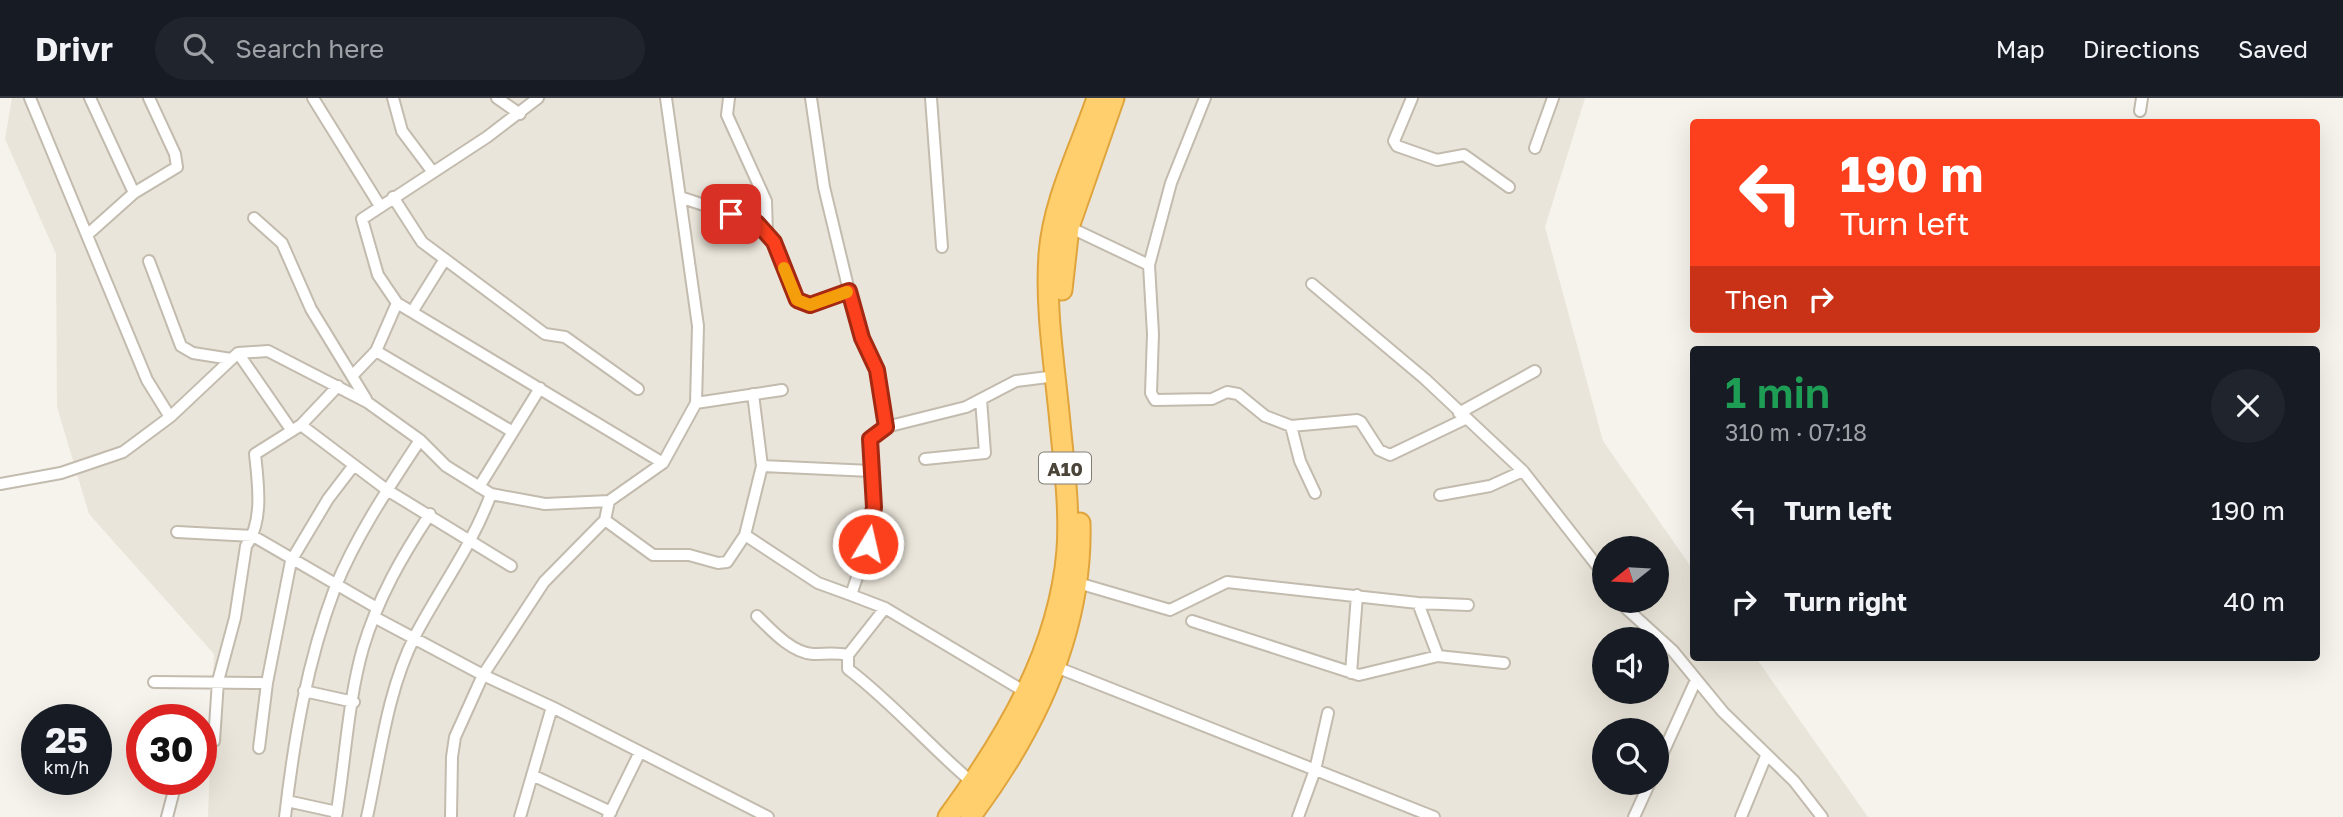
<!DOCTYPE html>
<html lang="en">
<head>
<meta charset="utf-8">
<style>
	body { margin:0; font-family:"Golos Text",sans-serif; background:#20242c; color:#f1f3f6; height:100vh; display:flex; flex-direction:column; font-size:26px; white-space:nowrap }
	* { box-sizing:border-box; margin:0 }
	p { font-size:23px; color:#9ea1a6 }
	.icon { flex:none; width:38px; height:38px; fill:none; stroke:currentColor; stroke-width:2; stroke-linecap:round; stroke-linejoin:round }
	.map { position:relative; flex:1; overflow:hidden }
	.details { position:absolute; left:1690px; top:248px; width:630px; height:315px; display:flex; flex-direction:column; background:#171b24; border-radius:7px; box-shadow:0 7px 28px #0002 }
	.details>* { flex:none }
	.banner { position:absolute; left:1690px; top:21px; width:630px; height:214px; border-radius:7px; box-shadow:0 7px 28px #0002; background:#fc3f1d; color:#fff; overflow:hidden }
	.needle { width:46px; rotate:252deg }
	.buttons { position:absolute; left:1592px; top:438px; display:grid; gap:14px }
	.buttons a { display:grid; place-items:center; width:77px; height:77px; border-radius:50%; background:#171b24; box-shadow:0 7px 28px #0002; font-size:35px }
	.speed { position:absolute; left:21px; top:606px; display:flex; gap:14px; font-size:35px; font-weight:700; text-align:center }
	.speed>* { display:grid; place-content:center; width:91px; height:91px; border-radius:50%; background:#171b24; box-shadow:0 7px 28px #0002; line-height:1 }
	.speed small { font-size:18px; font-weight:400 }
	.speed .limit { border:10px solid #d22; background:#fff; color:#111 }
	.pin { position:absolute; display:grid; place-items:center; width:60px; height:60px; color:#fff; margin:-30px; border-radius:14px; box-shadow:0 4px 10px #0006 }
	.me { position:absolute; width:77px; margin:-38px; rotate:9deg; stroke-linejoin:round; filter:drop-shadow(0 0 5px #0008) }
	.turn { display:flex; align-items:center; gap:24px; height:147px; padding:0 35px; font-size:32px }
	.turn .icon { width:91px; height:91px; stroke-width:2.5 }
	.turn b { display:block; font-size:49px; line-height:60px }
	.then { display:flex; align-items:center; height:66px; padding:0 35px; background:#0003; gap:14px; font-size:26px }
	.round { display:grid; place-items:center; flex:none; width:74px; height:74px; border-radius:37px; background:#20242c }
	.headline { display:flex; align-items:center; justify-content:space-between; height:119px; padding:0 35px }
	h1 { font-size:42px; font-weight:600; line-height:52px; color:#1e9e55 }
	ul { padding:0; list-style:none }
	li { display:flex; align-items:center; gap:21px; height:91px; padding:0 35px }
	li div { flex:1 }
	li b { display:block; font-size:26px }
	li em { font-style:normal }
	header { display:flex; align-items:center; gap:42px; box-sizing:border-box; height:98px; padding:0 35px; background:#171b24; border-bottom:2px solid #363941 }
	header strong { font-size:33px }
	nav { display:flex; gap:38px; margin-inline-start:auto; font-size:24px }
	.search { width:490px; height:63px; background:#20242c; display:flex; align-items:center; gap:18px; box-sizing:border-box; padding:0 24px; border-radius:38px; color:#9ea1a6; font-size:26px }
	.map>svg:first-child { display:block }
	.residential { fill:#eae5da; fill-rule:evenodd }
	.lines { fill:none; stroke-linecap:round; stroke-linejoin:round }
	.street-casing { stroke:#c2bbae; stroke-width:14 }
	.highway-casing { stroke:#e0a43c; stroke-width:23 }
	.street { stroke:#fff; stroke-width:10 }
	.highway { stroke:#ffcf6e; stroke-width:19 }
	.route-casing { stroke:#a42913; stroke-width:18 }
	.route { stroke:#fc3f1d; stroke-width:12 }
	.slow { stroke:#f59e0b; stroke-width:12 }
	.labels { text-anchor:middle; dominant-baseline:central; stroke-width:5; stroke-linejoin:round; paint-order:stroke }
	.shield { fill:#fff; stroke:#817c74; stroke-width:2 }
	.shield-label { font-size:19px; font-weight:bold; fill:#4b4439 }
</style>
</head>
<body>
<header>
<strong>Drivr</strong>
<div class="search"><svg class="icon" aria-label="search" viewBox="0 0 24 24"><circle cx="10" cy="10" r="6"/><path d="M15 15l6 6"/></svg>Search here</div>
<nav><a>Map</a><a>Directions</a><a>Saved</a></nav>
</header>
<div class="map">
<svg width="2343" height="719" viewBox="0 0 2343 719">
	<rect width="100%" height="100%" fill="#f6f3ec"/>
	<!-- residential -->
	<path class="residential" d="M12,0h1573l-40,129 58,214 91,130v87h62l112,159h-1660l6,-163 -125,-140 -32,-107 -1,-153 -51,-115zM1605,450h52v52h-52zM1605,541h52v52h-52zM1605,632h52v52h-52z"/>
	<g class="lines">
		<!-- street casing -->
		<g class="street-casing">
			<path id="street" d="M30,0l117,282 23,37
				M90,0l44,95
				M313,0l67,108
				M393,0l9,33 30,40
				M497,0l23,16
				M729,0l-2,17 39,86 1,33
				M931,0l11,149
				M1205,0l-34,85 -22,82 4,69 -2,59 4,7 57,-1 15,-7 11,2 27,22 26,10 66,-6 4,2 18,28 11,5 75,-36
				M1412,0l-18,43 3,5 40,14 27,-5 45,32
				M2140,13l2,-13
				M1535,50l18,-50
				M393,99l29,45 123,92 20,3 73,52
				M680,99l77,26 17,19 23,58 13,5 39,-14 -25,-104 -13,-89
				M254,120l28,25 29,66 55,90
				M1069,129l80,38
				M87,137l47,-42 43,-26 -2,-13 -26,-56
				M149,163l32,85 12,7 38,6
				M1312,186l113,95 98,92 82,105
				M849,193l13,47 15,32 9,57 -16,12 4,68 -6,37 -17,51 34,13 142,85
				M397,205l266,160
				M412,214l33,-53
				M376,253l137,81
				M238,255l54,78
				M352,278l24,-25 21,-48 -19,-28 -16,-56 125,-82 51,-39
				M696,305l86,-13
				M1459,315l76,-42
				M301,327l86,65 124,76
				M1291,328l9,35 15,32
				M886,329l80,-20 50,-26 40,-5
				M925,361l60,-6 -4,-54
				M762,368l109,5
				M0,386l61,-11 62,-21 47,-35 68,-64 30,-2 99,51 53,38 26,26 45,28 54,10 64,-3 54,-38 33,-60 2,-77 -32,-228
				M479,389l61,-99
				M1440,397l50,-9 33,-15
				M609,403l-4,19 -61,62 -61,93 69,32 216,110
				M605,422l48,35h36l29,8 9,-1 18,-27 17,-69 -9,-72
				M177,434l76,4 124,72
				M745,437l73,48 33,12
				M1078,485l92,27 57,-28 191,21 50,2
				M1617,502l56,51 50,61 71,69 28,36
				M1418,505l20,53
				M885,510l-37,47v14c45,34 81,77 125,114
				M757,518c14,14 35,37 56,38 13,0 22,-2 35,1
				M374,519l109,58 -28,62 -3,20 -1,60
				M1192,523l167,54 79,-19 66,7
				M1056,569l378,150
				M1351,575l6,-78
				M154,584l113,1
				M304,593l50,11
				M201,647l13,-4 4,-60 17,-63 11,-72c18,-25 12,-63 9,-92l46,-29 37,-39
				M259,650l8,-65 24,-122 37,-62 26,-34
				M1657,668l39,-86
				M532,677l79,37
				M287,703l50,11
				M167,719l10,-38
				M285,719c9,-78 22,-155 50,-229 21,-52 54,-101 85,-148
				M336,719c9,-54 12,-117 27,-169 15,-50 39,-92 67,-134
				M367,719c13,-60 20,-126 48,-181 25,-48 57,-90 76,-142
				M520,719l32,-110
				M608,719l31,-63
				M1298,719l17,-47 13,-57
				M1634,719l16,-35
				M1741,719l25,-61"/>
		</g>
		<!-- highway casing -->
		<g class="highway-casing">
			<path id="highway" d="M1062,192l7,-63 45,-129
				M948,719c58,-79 111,-167 119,-267 3,-42 -3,-85 -7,-127 -5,-55 -15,-113 -11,-169 4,-54 31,-105 48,-156
				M970,719c65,-86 113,-185 110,-294"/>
		</g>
		<!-- street -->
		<use href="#street" class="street"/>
		<!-- highway -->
		<use href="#highway" class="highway"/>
	</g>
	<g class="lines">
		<!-- route casing -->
		<g class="route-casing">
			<path id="route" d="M731,116l26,9 17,19 23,58 13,5 39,-14 13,47 15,32 9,57 -16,12 4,68 -6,37"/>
		</g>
		<!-- route -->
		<use href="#route" class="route"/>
		<!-- slow -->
		<path class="slow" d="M784,170l13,32 13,5 37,-13"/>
	</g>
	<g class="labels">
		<!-- shield labels -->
		<rect class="shield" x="1039" y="354.5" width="52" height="31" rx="5"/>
		<g class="shield-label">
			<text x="1065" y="370">A10</text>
		</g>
	</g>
</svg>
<div class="buttons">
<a><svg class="needle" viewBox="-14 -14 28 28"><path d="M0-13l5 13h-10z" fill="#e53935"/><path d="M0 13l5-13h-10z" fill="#9ea1a6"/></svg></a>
<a><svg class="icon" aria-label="sound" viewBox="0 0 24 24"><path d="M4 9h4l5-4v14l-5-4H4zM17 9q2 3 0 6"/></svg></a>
<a><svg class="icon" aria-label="search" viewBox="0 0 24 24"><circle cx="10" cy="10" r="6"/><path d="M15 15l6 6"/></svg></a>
</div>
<div class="speed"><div>25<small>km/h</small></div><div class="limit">30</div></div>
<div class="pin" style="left:731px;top:116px;background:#d93025"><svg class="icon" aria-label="arrive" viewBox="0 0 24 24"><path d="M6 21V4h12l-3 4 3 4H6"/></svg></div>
<svg class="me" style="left:868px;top:446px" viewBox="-20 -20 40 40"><circle r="17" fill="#fc3f1d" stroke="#fff" stroke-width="3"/><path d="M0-11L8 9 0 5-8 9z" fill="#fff"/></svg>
<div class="banner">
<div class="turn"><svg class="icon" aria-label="left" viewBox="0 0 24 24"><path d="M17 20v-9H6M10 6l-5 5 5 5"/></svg><div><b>190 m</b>Turn left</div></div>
<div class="then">Then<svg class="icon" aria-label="right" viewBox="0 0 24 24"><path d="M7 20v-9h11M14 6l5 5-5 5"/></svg></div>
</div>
<section class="details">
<div class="headline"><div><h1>1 min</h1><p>310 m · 07:18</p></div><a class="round"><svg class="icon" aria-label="close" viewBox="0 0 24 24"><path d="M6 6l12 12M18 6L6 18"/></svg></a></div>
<ul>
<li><svg class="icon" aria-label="left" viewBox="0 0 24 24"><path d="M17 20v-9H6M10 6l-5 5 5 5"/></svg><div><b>Turn left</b></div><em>190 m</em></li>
<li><svg class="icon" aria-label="right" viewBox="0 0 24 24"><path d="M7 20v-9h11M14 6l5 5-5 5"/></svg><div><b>Turn right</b></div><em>40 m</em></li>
</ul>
</section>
</div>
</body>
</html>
